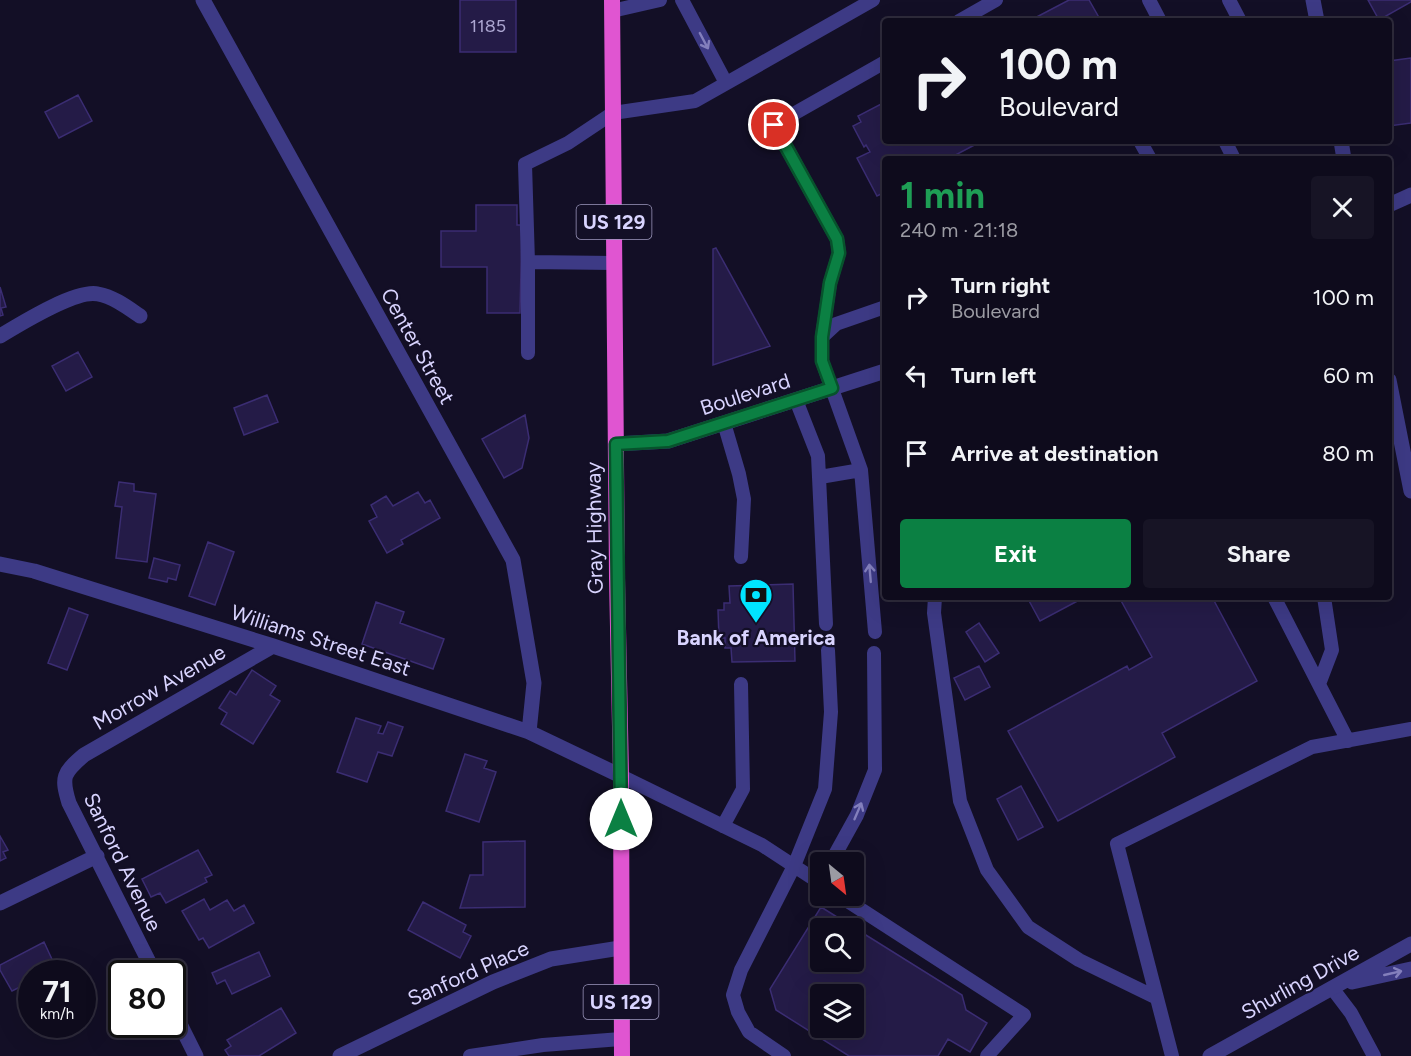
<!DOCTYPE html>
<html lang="en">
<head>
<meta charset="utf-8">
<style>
	body { margin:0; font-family:Figtree,sans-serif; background:#171425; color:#f1f3f6; height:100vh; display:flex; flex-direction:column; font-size:22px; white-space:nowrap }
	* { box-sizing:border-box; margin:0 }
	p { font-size:20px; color:#9b9ba3 }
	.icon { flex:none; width:33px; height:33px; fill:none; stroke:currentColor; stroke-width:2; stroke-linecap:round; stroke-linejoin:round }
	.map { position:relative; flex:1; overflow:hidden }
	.panel { position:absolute; left:882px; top:156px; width:510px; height:444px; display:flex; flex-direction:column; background:#0e0b1c; border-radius:6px; box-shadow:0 6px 24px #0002,0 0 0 2px #2e2b3b }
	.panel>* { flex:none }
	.top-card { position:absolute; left:882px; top:18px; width:510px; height:126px; border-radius:6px; box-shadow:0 6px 24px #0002,0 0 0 2px #2e2b3b; background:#0e0b1c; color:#f1f3f6; overflow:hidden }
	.needle { width:39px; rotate:151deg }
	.tools { position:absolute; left:810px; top:852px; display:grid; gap:12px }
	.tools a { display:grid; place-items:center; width:54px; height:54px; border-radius:6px; background:#0e0b1c; box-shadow:0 6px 24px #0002,0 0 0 2px #2e2b3b; font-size:30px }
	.speed { position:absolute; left:18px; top:960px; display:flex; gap:12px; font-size:30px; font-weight:700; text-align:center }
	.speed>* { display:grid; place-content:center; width:78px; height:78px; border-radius:50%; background:#0e0b1c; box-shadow:0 6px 24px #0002,0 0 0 2px #2e2b3b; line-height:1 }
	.speed small { font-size:15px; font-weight:400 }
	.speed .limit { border:3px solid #111; border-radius:9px; background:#fff; color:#111 }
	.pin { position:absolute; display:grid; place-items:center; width:51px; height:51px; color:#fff; margin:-26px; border:3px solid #fff; border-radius:50%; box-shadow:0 2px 6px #0007 }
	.me { position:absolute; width:66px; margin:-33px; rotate:0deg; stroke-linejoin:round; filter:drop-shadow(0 0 4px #0008) }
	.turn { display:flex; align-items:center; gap:21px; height:126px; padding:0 18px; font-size:27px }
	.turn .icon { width:78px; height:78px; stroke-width:2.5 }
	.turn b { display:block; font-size:42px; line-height:51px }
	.round { display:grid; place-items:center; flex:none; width:63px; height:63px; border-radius:6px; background:#171425 }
	.summary { display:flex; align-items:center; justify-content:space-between; height:102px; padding:0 18px }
	h1 { font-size:36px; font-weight:700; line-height:45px; color:#1e9e55 }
	.primary-button { display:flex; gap:12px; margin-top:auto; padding:12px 18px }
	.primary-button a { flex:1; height:69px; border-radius:6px; background:#0b8043; color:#fff; font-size:24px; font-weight:700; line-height:69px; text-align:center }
	.primary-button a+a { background:#171425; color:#f1f3f6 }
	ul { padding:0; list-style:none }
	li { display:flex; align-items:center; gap:18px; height:78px; padding:0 18px }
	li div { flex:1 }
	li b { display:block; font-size:22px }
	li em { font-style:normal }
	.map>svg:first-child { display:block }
	.building { fill:#241b47; stroke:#3b2d73; stroke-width:1.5; fill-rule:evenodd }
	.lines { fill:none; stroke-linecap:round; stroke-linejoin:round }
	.service { stroke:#3d3a85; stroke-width:14 }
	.minor { stroke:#3d3a85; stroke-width:15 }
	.tertiary { stroke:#3d3a85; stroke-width:15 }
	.trunk { stroke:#e055d1; stroke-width:16 }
	.oneway { stroke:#837fbc }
	.route-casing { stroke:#07532c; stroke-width:15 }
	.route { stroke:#0b8043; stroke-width:10 }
	.labels { text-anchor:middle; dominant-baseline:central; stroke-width:4.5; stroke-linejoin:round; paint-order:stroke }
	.number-label { font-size:18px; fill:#aca6d1 }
	.shield { fill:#130f26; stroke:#9e99be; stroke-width:1.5 }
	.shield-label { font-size:20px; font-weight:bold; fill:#d9d4ff }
	.street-label { font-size:21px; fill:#d9d4ff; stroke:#130f26 }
	.poi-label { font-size:21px; font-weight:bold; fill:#d9d4ff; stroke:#130f26 }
</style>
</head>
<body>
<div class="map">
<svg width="1411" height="1056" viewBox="0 0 1411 1056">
	<rect width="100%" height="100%" fill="#130f26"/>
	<!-- building -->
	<path class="building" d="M460,0h56v52h-56z
		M1069,0h20l12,21h-72z
		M1368,0h43v2l-32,18z
		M1411,58v65l-22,3v-65z
		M78,95l14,26 -33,17 -14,-26z
		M885,102v39h97l-34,18h-63v33l-8,4 -20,-38 13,-6 -4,-7 -2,2 -11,-21 8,-4 -3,-6z
		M476,205h41v20h5l-2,88h-33v-46h-46v-36h35z
		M716,248l54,98 -57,19v-116z
		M0,287l6,20 -5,1 2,7 -3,1z
		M78,352l14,25 -26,14 -14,-25z
		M267,395l11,27 -34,13 -10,-27z
		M525,415l4,23 -7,30 -18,10 -22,-39z
		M119,482l15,2v7l22,3 -9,68 -31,-4 6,-51 -7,-1z
		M418,492l7,11 5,-3 10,18 -39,22 2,4 -16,9 -18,-32 8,-4 -6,-12 15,-9 7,10z
		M208,542l26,10 -19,53 -26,-9z
		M154,558l26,7 -4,15 -8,-2 -1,4 -18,-4z
		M793,584l2,77 -63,1 -1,-14h-6v-10h-6l-1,-28h6v-7h6l-1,-17z
		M1027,597h58l-45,24z
		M1119,597h93l45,84 -95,52 13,24 -117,64 -50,-90 119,-65 2,4 23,-13z
		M376,602l28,10 -4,11 44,16 -11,30 -71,-25z
		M69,608l19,7 -21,55 -19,-7z
		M979,623l20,30 -14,9 -19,-30z
		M979,666l11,21 -25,13 -11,-22z
		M252,670l24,16 -6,9 10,6 -27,43 -32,-20 6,-11 -8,-5 11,-17 6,4z
		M356,718l25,8 -3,7 5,1 5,-12 15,5 -11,29 -14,-4 -11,30 -30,-10z
		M465,754l22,7 -3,7 12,4 -17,50 -33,-11z
		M1021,786l22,41 -25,13 -21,-41z
		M0,836l8,14 -5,2 3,6 -6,3z
		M525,841v66l-65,1 10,-33h13v-33z
		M198,850l14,25 -7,3 2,4 -41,21 -6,-10 -9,4 -9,-18z
		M204,899l6,11 17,-10 7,11 10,-6 10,18 -45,25 -6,-10 -4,2 -17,-29z
		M423,902l43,23 -3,7 8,4 -11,22 -52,-28z
		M821,907l141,88 4,15 21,13 -17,29 -22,-13 -10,17h-89l-73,-46 -6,-21zM820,928h34v34h-34zM820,994h34v34h-34z
		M44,942l13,28 -9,4h-16v7l-20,10 -12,-21v-5z
		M259,952l11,24 -38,18 -7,-14 -8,4 -5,-11z
		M281,1008l15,25 -37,23h-30l-4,-6 6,-4 -4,-6z"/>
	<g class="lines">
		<!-- service -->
		<path class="service" d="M682,0l44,83
			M1149,0l11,21
			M1229,0l11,21
			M612,11l48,-11
			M959,21l37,-21
			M1140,141l10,18
			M1225,141l9,18
			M528,262v91
			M614,263l-86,-1 -3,-98 43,-21 45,-30 82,-12 178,-101
			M822,337l14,-13 49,-17
			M796,400l22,56 8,168
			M724,423l15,51 5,25 -3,58
			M820,477l41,-7
			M935,597l-1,16 26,188 27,69 41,57 51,33 78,38
			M1274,597l74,144
			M875,632l-14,-162 -39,-109v-24l8,-54 9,-30 -2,-14 -63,-114 111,-63
			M1319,684l13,-34 -8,-53
			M621,776l141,69 58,38
			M723,826l20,-37 -2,-105
			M831,862l26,-47 18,-45 -1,-117
			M840,896l184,119 -37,41
			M1332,988l19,25 23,43
			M470,1056l73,-11 78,-6
			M784,1056l-35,-24 -11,-20 -5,-17 8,-25 53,-104 31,-77 6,-77 -3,-62
			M1172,1056l-55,-212 195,-97 99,-18"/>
		<!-- minor -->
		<path class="minor" d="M203,0l310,560 21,123 -5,49
			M1389,205l22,-10
			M0,336c20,-12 76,-47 98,-42 16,3 29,13 42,22
			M616,444l52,-3 217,-70
			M0,564l34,7 239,75 256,86 92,44
			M0,903l97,-47
			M155,974l-86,-171c-8,-26 -6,-30 15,-48l189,-109
			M172,1008l24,48
			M340,1056l153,-74 58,-23 69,-11"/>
		<!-- tertiary -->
		<path class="tertiary" d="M1313,0l4,21
			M1341,141l3,18
			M1389,380l22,111
			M1352,982l59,-13
			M1210,1056l201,-112"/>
		<!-- trunk -->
		<path class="trunk" d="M612,0l5,578 4,198 1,280"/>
	</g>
	<!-- one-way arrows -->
	<defs><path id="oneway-shaft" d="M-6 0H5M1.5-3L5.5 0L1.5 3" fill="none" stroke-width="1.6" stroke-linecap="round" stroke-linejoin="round" transform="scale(1.5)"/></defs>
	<g class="oneway">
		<use href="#oneway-shaft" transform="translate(704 41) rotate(62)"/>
		<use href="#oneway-shaft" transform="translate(870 573) rotate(-95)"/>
		<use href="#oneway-shaft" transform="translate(858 811) rotate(-67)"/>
		<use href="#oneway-shaft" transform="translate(1393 973) rotate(-13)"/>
	</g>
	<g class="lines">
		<!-- route casing -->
		<g class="route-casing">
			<path id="route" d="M621,819l-5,-375 52,-3 164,-53 -10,-27v-24l8,-54 9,-30 -2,-14 -63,-114"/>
		</g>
		<!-- route -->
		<use href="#route" class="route"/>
	</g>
	<!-- icons -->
	<defs>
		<g id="bank-pin" transform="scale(1.725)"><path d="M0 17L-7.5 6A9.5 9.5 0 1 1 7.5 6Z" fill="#00e5ff" stroke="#130f26"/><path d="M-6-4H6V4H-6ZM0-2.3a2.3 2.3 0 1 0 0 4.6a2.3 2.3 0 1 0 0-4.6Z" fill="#111"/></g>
	</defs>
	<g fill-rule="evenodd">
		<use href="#bank-pin" x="756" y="595"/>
	</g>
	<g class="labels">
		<!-- number labels -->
		<g class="number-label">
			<text x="488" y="26">1185</text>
		</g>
		<!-- shield labels -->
		<g class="shield">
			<rect x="576.5" y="205" width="75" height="34" rx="4.5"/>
			<rect x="583.5" y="985" width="75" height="34" rx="4.5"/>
		</g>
		<g class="shield-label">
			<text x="614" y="222">US 129</text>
			<text x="621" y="1002">US 129</text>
		</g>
		<!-- street labels -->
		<g class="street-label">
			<text transform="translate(418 346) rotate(61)">Center Street</text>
			<text transform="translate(745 394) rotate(-18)">Boulevard</text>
			<text transform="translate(594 528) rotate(-91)">Gray Highway</text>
			<text transform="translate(321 640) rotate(18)">Williams Street East</text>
			<text transform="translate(159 687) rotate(-30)">Morrow Avenue</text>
			<text transform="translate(123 862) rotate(64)">Sanford Avenue</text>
			<text transform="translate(468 973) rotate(-24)">Sanford Place</text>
			<text transform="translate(1300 982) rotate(-29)">Shurling Drive</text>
		</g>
		<!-- poi labels -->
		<g class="poi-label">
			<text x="756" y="637">Bank of America</text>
		</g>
	</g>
</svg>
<div class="tools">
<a><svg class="needle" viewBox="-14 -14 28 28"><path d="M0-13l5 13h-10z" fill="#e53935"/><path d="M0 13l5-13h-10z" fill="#9b9ba3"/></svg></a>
<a><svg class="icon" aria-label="search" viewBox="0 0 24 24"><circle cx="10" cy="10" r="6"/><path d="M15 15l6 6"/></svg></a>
<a><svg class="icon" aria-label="layers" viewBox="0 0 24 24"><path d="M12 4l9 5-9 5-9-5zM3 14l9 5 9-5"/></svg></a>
</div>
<div class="speed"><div>71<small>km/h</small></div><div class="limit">80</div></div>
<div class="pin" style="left:774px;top:125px;background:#d93025"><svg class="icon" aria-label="arrive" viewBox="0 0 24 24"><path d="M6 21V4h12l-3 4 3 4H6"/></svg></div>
<svg class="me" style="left:621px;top:819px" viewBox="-20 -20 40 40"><circle r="19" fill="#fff"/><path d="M0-13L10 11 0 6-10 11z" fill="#0b8043"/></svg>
<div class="top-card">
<div class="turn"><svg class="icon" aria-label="right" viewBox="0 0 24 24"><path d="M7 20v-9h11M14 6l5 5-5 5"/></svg><div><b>100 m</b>Boulevard</div></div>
</div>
<section class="panel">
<div class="summary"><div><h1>1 min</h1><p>240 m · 21:18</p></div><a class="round"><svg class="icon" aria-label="close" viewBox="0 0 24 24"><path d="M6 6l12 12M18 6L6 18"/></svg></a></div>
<ul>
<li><svg class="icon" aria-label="right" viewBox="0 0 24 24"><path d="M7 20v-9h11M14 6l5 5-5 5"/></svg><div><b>Turn right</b><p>Boulevard</p></div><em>100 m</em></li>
<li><svg class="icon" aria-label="left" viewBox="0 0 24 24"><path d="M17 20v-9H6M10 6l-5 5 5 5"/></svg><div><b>Turn left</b></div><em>60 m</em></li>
<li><svg class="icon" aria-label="arrive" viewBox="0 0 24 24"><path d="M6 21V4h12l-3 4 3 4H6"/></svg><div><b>Arrive at destination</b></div><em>80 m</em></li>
</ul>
<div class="primary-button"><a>Exit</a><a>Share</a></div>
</section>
</div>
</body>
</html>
